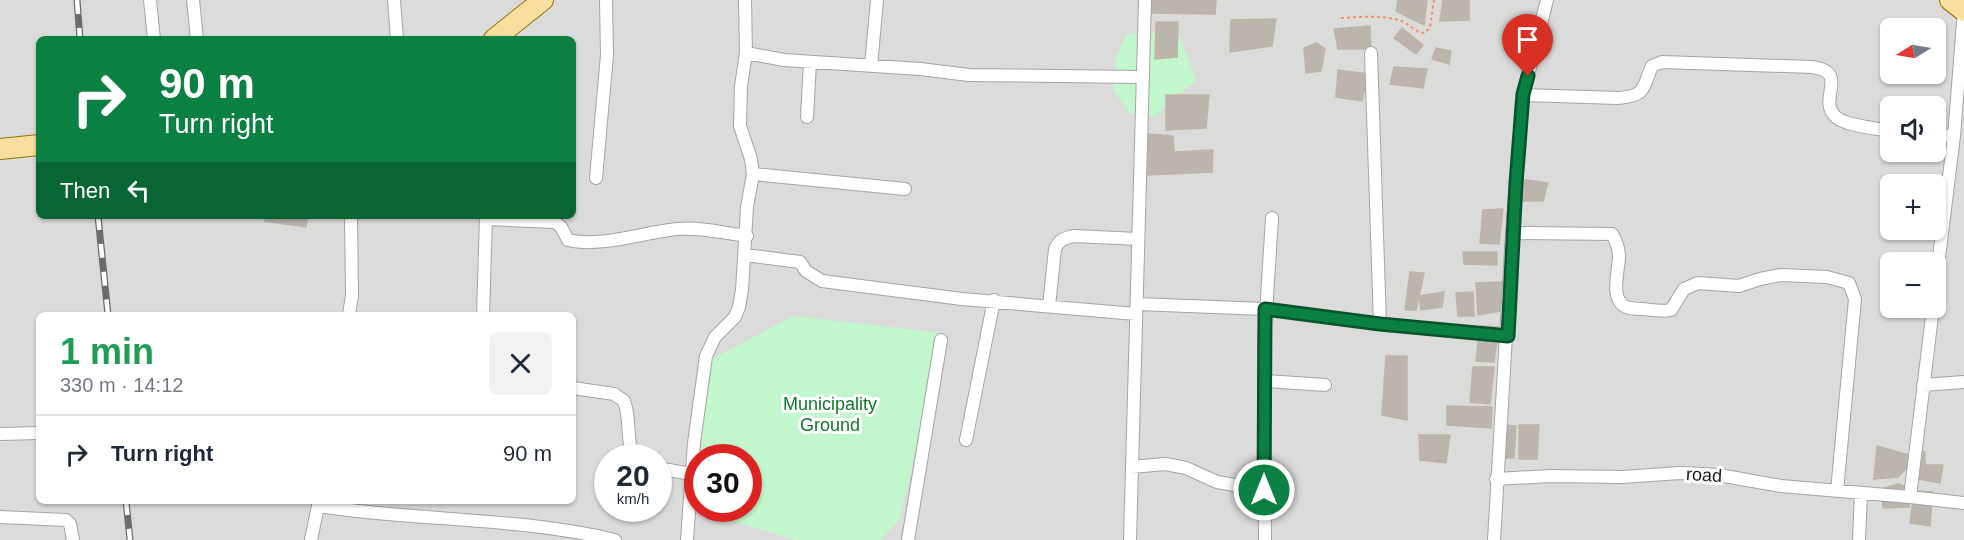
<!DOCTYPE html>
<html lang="en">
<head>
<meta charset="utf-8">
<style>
	body { margin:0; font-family:Helvetica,sans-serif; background:#f2f2f3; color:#1f2937; height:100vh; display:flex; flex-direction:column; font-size:22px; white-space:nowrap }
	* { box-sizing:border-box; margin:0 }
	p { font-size:20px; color:#747a83 }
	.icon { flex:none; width:33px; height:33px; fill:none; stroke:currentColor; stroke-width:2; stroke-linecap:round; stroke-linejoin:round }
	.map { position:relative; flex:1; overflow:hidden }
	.drawer { position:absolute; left:36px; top:312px; width:540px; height:192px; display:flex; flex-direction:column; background:#fff; border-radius:9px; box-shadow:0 2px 4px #0004 }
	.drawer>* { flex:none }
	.hud { position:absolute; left:36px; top:36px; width:540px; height:183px; border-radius:9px; box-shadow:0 2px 4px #0004; background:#0b8043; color:#fff; overflow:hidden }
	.needle { width:39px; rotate:259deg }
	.controls { position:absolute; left:1880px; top:18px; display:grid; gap:12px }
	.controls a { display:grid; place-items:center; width:66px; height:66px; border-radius:9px; background:#fff; box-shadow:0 2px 4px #0004; font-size:30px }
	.speed { position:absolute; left:594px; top:444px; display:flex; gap:12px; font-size:30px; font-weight:700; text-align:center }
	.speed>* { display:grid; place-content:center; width:78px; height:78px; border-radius:50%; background:#fff; box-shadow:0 2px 4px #0004; line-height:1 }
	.speed small { font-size:15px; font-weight:400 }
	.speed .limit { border:9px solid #d22; background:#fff; color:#111 }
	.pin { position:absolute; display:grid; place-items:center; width:51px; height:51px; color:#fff; margin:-62px -26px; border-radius:50% 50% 50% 0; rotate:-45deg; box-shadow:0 0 6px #0007 }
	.pin .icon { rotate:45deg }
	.me { position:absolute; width:66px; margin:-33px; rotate:0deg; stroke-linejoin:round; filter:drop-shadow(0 0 4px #0008) }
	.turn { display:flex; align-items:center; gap:21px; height:126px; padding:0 24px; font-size:27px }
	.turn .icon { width:78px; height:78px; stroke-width:2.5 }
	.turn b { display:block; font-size:42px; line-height:51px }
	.then { display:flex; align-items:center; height:57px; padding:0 24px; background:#0003; gap:12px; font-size:22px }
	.round { display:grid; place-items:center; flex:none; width:63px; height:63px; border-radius:9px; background:#f2f2f3 }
	.overview { display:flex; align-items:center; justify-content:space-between; height:102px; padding:0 24px }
	h1 { font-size:36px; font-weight:600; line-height:45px; color:#1e9e55 }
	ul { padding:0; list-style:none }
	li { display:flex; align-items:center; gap:18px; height:78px; padding:0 24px; border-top:2px solid #e0e1e3 }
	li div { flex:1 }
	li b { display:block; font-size:22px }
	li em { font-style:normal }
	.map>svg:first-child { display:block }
	.residential { fill:#dbdbda; fill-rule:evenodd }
	.park { fill:#c2f7ce }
	.building { fill:#bbb5ad; stroke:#bfb5a7; stroke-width:1.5 }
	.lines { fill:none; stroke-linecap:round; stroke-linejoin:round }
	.minor-casing { stroke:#a4a4a4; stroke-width:14 }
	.primary-casing { stroke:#917806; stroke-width:22 }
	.path { stroke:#f4906f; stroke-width:2; stroke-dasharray:3 3; stroke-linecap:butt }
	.minor { stroke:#fff; stroke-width:12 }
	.primary { stroke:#f8df9f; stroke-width:20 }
	.rail-casing { stroke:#6b6b6b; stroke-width:7 }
	.rail { stroke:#fff; stroke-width:4.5; stroke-dasharray:14; stroke-linecap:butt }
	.route-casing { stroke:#07532c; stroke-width:15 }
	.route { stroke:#0b8043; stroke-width:10 }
	.labels { text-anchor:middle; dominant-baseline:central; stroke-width:6; stroke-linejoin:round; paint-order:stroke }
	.park-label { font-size:18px; fill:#107728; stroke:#fff }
	.street-label { font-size:18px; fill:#1d1d1d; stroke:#fff }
</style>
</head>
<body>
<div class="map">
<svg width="1964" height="540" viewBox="0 0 1964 540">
	<rect width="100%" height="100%" fill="#eeece4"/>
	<!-- residential -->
	<path class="residential" d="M0,0h1964v540h-1964zM1890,28h45v46h-45zM39,39h534v177h-534zM1890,106h45v46h-45zM1890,184h45v46h-45zM1890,262h45v46h-45zM39,315h534v186h-534zM608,458h50v50h-50zM698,458h50v50h-50z"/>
	<!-- park -->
	<path class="park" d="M1178,32l18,48 -42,37 -24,-3 -17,-24 3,-33 11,-23z
		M793,316l149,17 -42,186 -19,21h-85l-98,-29v-3h50v-50l-47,-1 6,-95z"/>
	<!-- building -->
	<path class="building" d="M1152,0h64l-1,14 -64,-1z
		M1398,0h29l-3,25 -28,-14z
		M1443,0h26v20l-29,1z
		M1276,19l-4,27 -42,6 1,-32z
		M1156,22h22l-1,35 -22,2z
		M1370,26l1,23h-33l-4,-20z
		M1402,28l21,17 -7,9 -22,-16z
		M1317,43l8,6 -4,22 -15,2 -2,-25z
		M1436,48l15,3 -2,13 -17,-5z
		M1394,67l33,2 -4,19 -33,-4z
		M1338,70l30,4 -6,27 -26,-4z
		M1166,95h43l-3,33 -40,2z
		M1149,134l24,2 1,16 39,-2 -1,22 -64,3z
		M1518,179l30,4 -5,18h-27z
		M1503,209l-4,35 -19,-1 3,-33z
		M265,216h43l-2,11 -41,-6z
		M1463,252h34v13l-33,-1z
		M1410,272l14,1 -8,37h-11z
		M1502,282l-2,29 -22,4 -2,-32z
		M1444,292l-2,15 -21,3 -2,-14z
		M1473,292l1,24h-16l-2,-23z
		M1480,326l19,1 -5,35 -18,-1z
		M1386,356h21v64l-25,-5z
		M1473,367h21l-4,37 -20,-2z
		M1447,406l45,1 -1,21 -44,-3z
		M1503,425l13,1 -2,32h-12z
		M1519,425h20l-2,34h-18z
		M1419,435h31l-4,28 -26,-3z
		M1877,446l32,9 -2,13 -9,9 -24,2z
		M1915,451l10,1v13h18l-3,18 -28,-5z
		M1898,484l13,5 -2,18 -26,1 -2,-19z
		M1914,491l19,1 -3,34 -20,-3z"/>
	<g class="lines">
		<!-- minor casing -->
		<g class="minor-casing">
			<path id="minor" d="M150,0l4,39
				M193,0l4,39
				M394,0l3,39
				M746,53l38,7 136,9 49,6 174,2
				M1371,53l9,271
				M871,66l6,-66
				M1523,95l95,3c28,-2 24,-9 34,-32l10,-4 150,5c39,5 4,33 24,50 10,9 40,11 54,14
				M807,117l3,-55
				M1935,135l19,1
				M753,174l152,15
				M596,178l11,-123 -1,-55
				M486,219l69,3 6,5 7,13c32,8 76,-8 110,-11 22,-2 46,4 69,7
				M1512,233l100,1c4,7 7,14 7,22 0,14 -9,41 5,50 5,3 13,3 19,3 9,1 19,3 28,1l13,-21 14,-6 41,3 21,-7 21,-4 46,2 22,6 6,16 -18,192
				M745,255l55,7 6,9 16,10 140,18 174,15
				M1935,290l19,-154 10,-125
				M1137,304l128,5 115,15 127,12
				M1049,306l6,-57c4,-9 9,-11 19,-13l64,3
				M349,315l3,-20 -1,-79
				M483,315l3,-99
				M1265,381l60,4
				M1923,385l41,-3
				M573,388l41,6 10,7c7,18 2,38 9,57
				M0,434l39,-1
				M966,440l28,-140
				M1132,467l33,-3 21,4 31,14 47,8
				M658,468l33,6
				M1496,479l55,-3 71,1 58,-4 39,2 62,11 129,11 23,-189
				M1910,497l54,6
				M318,506c98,15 200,11 297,34
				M0,517l66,3 4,4 3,16
				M311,540l8,-39
				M687,540l7,-97 12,-87 9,-19 20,-20 4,-10 3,-17 5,-83 6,-33 -2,-15 -11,-33 1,-40 5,-33 -1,-53
				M908,540l33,-200
				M1130,540l15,-540
				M1265,540l-1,-196 8,-126
				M1494,540l18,-307 11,-138 24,-95
				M1859,540l2,-47"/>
		</g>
		<!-- primary casing -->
		<g class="primary-casing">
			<path id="primary" d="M1950,0l14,11
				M494,39l49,-39
				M0,149l39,-4"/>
		</g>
		<!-- path -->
		<path class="path" d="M1341,18c19,-1 39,-3 58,2 10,3 15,12 25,13l6,-5 4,-28"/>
		<!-- minor -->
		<use href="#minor" class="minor"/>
		<!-- primary -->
		<use href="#primary" class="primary"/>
		<!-- rail casing -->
		<g class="rail-casing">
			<path id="rail" d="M77,0l3,39
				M98,216l10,99
				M126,501l4,39"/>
		</g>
		<!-- rail -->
		<use href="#rail" class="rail"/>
	</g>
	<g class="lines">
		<!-- route casing -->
		<g class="route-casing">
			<path id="route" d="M1264,490l1,-181 115,15 128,12 8,-153 7,-89 5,-18"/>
		</g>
		<!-- route -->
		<use href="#route" class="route"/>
	</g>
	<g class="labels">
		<!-- park labels -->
		<g class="park-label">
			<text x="830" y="404">Municipality<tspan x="830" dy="21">Ground</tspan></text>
		</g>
		<!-- street labels -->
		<g class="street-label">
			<text transform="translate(1704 475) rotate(3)">road</text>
		</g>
	</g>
</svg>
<div class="controls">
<a><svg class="needle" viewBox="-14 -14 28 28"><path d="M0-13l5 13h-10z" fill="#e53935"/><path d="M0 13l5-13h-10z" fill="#747a83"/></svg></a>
<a><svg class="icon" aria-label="sound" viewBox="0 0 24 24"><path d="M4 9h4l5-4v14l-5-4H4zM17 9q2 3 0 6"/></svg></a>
<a>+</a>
<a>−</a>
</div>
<div class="speed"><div>20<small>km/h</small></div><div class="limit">30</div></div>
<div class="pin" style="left:1528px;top:76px;background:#d93025"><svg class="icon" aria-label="arrive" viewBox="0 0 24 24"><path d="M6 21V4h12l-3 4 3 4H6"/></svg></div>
<svg class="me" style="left:1264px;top:490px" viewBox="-20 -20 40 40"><circle r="17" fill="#0b8043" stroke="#fff" stroke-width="3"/><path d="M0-11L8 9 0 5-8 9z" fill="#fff"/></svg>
<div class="hud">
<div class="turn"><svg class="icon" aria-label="right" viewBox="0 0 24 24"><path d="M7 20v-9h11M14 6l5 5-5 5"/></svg><div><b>90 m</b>Turn right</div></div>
<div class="then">Then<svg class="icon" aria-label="left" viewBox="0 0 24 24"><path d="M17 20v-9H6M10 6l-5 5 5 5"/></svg></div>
</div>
<section class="drawer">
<div class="overview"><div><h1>1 min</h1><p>330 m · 14:12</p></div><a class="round"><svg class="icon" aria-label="close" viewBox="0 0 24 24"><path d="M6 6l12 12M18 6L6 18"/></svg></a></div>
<ul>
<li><svg class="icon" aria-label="right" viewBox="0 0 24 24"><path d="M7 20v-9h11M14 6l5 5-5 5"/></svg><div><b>Turn right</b></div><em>90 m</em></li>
</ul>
</section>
</div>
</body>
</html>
